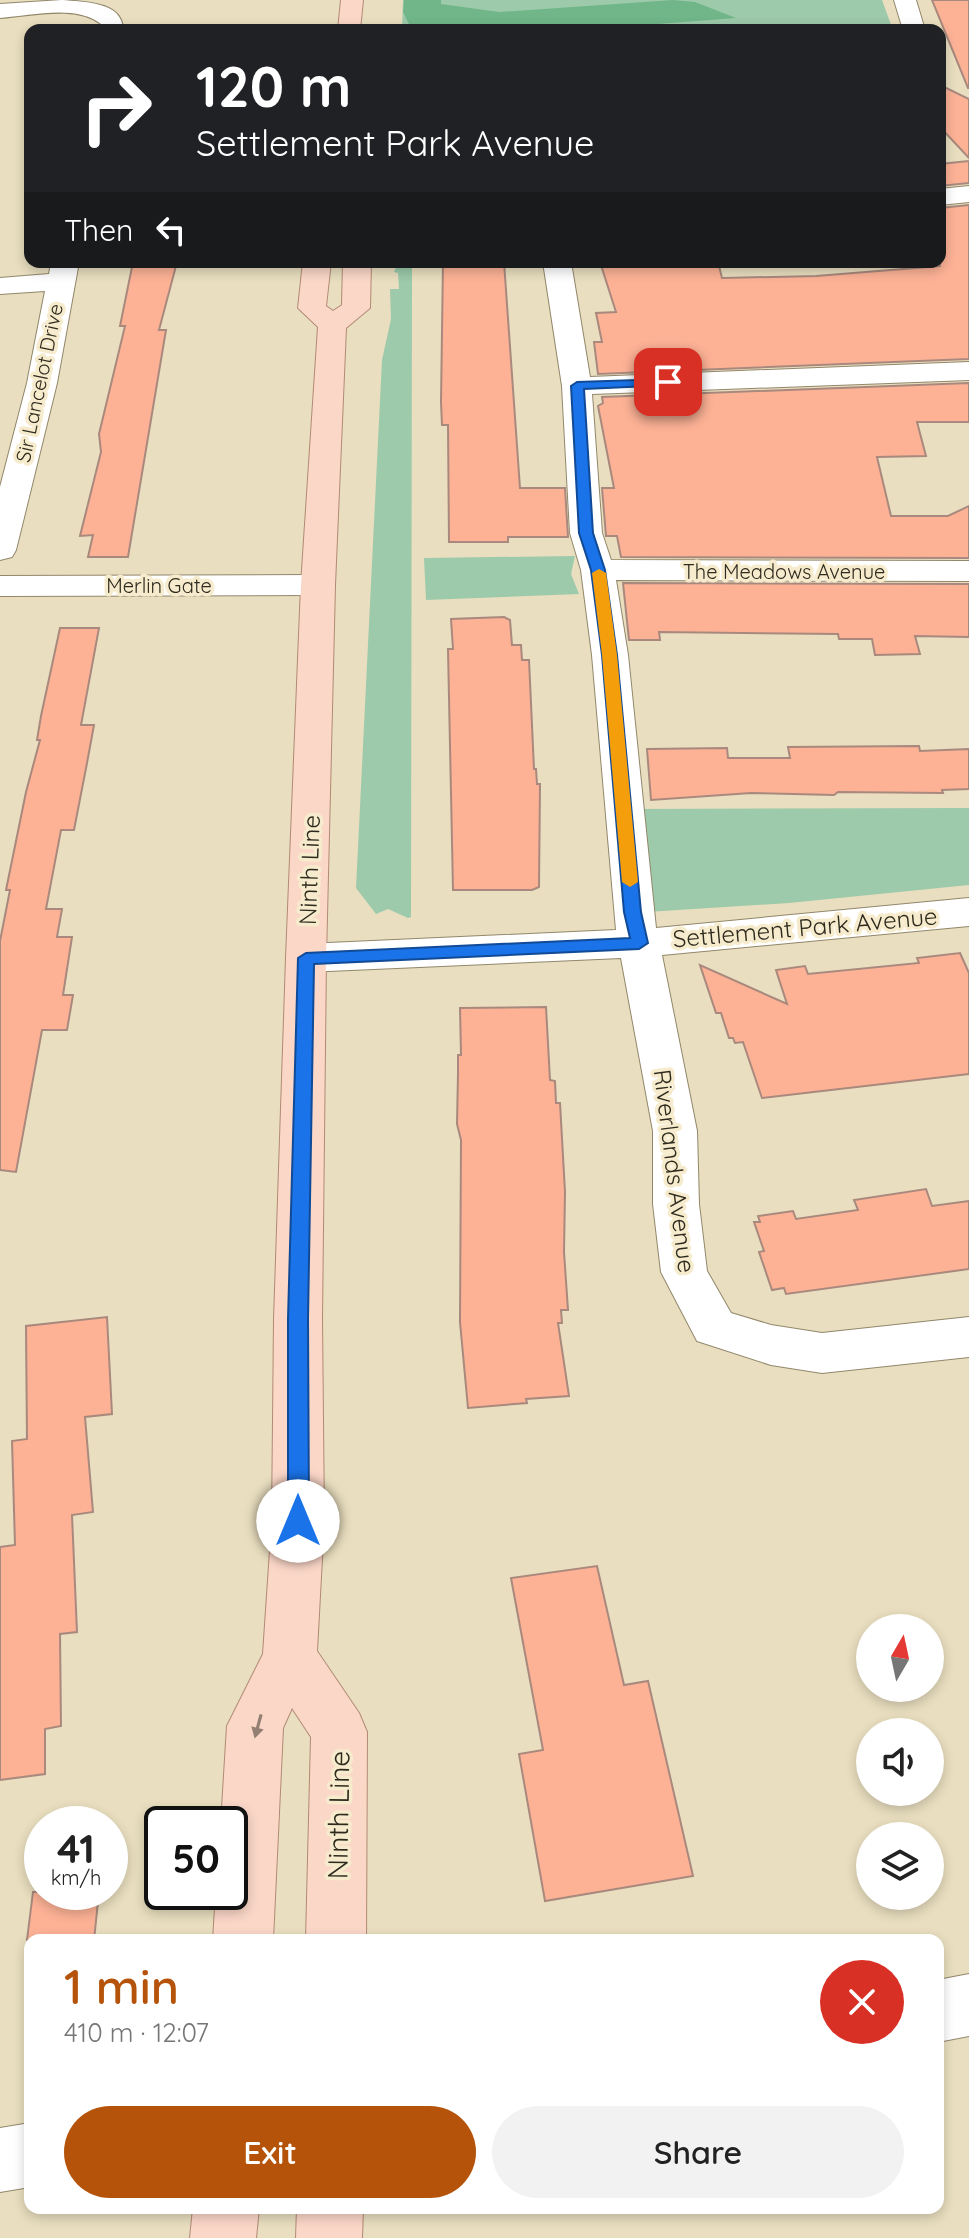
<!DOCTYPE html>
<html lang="en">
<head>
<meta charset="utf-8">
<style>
	body { margin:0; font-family:Quicksand,sans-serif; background:#f2f2f2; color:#222; height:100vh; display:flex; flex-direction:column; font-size:30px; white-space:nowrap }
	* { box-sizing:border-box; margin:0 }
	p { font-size:26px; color:#767676 }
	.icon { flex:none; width:44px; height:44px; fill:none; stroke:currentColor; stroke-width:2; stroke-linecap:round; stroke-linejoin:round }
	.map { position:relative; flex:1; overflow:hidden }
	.drawer { position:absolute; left:24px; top:1934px; width:920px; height:280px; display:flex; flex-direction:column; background:#fff; border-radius:16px; box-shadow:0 4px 12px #0003 }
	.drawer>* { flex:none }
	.hud { position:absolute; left:24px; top:24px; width:922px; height:244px; border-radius:16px; box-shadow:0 4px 12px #0003; background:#202124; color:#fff; overflow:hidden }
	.needle { width:52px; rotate:9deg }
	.buttons { position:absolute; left:856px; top:1614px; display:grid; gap:16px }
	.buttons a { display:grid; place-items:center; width:88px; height:88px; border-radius:50%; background:#fff; box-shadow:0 4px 12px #0003; font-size:40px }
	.speed { position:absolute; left:24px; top:1806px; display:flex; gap:16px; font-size:40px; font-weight:700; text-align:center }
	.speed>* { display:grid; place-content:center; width:104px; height:104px; border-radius:50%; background:#fff; box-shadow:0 4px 12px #0003; line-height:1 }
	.speed small { font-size:20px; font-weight:400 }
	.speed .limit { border:4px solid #111; border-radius:12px; background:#fff; color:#111 }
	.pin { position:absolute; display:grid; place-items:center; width:68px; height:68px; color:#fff; margin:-34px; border-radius:16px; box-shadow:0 4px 12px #0006 }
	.me { position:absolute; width:88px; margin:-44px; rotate:0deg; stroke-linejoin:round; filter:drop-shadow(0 0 6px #0008) }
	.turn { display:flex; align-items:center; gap:28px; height:168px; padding:0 40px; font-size:36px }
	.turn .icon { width:104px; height:104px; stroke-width:2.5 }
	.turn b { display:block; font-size:56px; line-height:68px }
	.then { display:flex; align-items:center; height:76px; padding:0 40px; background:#0003; gap:16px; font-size:30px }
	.round { display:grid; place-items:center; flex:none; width:84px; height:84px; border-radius:42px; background:#f2f2f2 }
	.headline { display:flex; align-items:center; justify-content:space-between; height:136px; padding:0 40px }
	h1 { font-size:48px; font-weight:600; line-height:60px; color:#b45309 }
	.action { display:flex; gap:16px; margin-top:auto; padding:16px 40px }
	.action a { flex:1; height:92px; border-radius:48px; background:#b45309; color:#fff; font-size:32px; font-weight:600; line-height:92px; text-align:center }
	.action a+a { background:#f2f2f2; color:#222 }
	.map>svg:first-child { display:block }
	.green { fill:#9dcaab }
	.forest { fill:#70b688 }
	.building { fill:#fdb296; stroke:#a9897d; stroke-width:2 }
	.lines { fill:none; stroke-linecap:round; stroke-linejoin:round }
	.minor-casing { stroke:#92876b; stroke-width:2 }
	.major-casing { stroke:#b18a75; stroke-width:2 }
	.minor { fill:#fff; fill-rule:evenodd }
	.major { fill:#fbd7c8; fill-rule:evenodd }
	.oneway { fill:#948073 }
	.route { fill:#1a73e8; stroke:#114b97; stroke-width:2 }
	.slow { fill:#f59e0b }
	.labels { text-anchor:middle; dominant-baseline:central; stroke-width:7; stroke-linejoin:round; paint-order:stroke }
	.far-street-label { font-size:20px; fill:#2e2a1e; stroke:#f6ebcc }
	.street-label { font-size:24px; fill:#2e2a1e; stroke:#f6ebcc }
	.near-street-label { font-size:28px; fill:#2e2a1e; stroke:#f6ebcc }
</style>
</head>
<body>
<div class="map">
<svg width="969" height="2238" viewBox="0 0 969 2238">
	<rect width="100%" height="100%" fill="#e9debf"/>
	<!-- green -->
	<path class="green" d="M403,0h479l11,30h-491z
		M398,262l14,2 -1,653 -3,1 -20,-9 -12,5 -20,-26 26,-528 9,-41 -1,-30h9l-1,-16 -4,-1z
		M575,556l-4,18 8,20 -153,6 -2,-42z
		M969,808v77l-180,18 -142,9 -12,-103z"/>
	<!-- forest -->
	<path class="forest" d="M404,0h37v4l58,8 174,-12 22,2 41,16 -105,8 -219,4 -9,-18z"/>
	<!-- building -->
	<path class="building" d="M932,0h37v88h-1z
		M940,85l29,14v59l-29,-31z
		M969,161v22l-29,3v-22z
		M969,205v154l-371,15 -4,-32h8l-6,-29 20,-1 -16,-50h118l4,16 94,-2 124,-10v-58z
		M133,262h44l-18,68h7l-38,227h-40l5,-22 -13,1 21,-84 -2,-18 26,-108h-5z
		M443,262h61l16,226h45l3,49h-60v5h-59l-1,-117h-6l-1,-23z
		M969,383v39h-52l9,34 -49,1 14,59h57l21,-10v52l-348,-1 -4,-21h-11l-4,-48h12l-16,-82 5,-3 -1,-6z
		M623,583l346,1v53l-54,-1 5,18 -45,1 -3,-16h-33l-1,-5 -179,-2 1,8h-31z
		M504,617l6,3 2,25h9l1,15h7l5,109h2l1,15h3l-1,103 -7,3h-79l-5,-241h5l-2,-30z
		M60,628h39l-18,97h13l-7,38 -13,67h-13l-15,79h16l-5,28h15l-9,58h10l-6,35h-25l-26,142 -16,-2v-229l10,-51h-4l20,-98 14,-52h-3l4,-24z
		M919,746l1,5 49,-2v40l-27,1 1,3 -105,-1 -4,3 -83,-2 -100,7 -4,-51 80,-1 1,10h62l-2,-11z
		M960,953l9,20v101l-207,24 -19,-56 -8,1 -2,-5h-4l-8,-25h-5l-16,-48 87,39 -11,-34 29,-4 3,8 111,-11 -2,-5z
		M546,1007l4,73 5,1 1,22h4l5,89 -1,60 4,58h-7l1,13h-4l11,73 -43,3 1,4 -59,5 -8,-86 1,-182 -4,-16 1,-50v-19h3l-1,-47z
		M926,1189l6,17 37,-5v68l-183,25 -2,-6 -12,2 -13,-38 5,-1 -10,-29h6l-2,-6 35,-5 3,8 62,-9 -4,-10z
		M107,1317l5,97 -27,3 8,95 -21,3 5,117 -17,2 1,92 -16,3v45l-45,6v-233l15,-2 -3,-104 15,-2 -1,-113z
		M597,1566l27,119 24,-4 45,195 -148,25 -26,-147 24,-4 -32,-172z
		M33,1892h66l-5,48h-67z"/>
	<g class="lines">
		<!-- minor casing -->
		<g class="minor-casing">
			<path id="minor" d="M62,0c21,2 61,1 61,30h-22v-6c-25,-20 -71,-8 -101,-6v-14z
				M894,0h22l9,30h-22z
				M969,186v16l-29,3v-16z
				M51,262h28l-22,121 -41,167 -4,7 -12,3v-73l27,-104 18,-92 -45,3v-16l49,-4z
				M543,262h28l19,115 379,-15v18l-377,14 10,139 9,27 358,1v20l-353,-1 12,75 28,273 313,-30v28l-307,29 35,176 2,73 8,67 24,42 40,12 51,8 147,-16v40l-147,16 -51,-8 -74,-24 -36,-69 -8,-68v-73l-32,-173 -315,14 -14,-4 -6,-10 6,-10 14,-4 310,-14 -24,-275 -11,-85 -11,-37 -8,-147z
				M318,575l12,3 5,7 -5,7 -12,3 -318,1v-20z
				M969,1974v62l-31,6v-62z
				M30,2123v64l-30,5v-64z"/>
		</g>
		<!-- major casing -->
		<g class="major-casing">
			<path id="major" d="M341,0h22l-3,30h-22z
				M303,262h28l-5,44 7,5 9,-6 1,-43h28l-1,46 -24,20 -11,257 -9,373 -4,361 2,202 -7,130 42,62 8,19 -1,208h-60l5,-203 -19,-29 -9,20 -10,212h-60l3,-48h14v-68h-9l6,-98 36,-72 9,-133 2,-202 12,-361 15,-373 17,-258 -20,-19z
				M193,2208h66l-3,30h-66z
				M297,2208h66l-1,30h-66z"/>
		</g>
		<!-- minor -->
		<use href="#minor" class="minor"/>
		<!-- major -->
		<use href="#major" class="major"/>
	</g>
	<!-- one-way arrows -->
	<defs><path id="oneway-solid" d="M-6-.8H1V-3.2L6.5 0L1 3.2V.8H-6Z" transform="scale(2)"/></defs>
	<use class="oneway" href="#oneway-solid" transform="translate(258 1726) rotate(105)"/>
	<!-- route -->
	<path class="route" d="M668,379l6,3 -2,3 -88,4 9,144 12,37 12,85 24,257 7,31 -9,6 -325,15 -6,355 1,202 -3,7 -8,2 -7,-2 -3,-7v-202l10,-361 8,-5 324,-15 -6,-26 -22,-257 -11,-85 -12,-37 -8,-147 6,-4z"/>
	<!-- slow -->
	<path class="slow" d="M599,569l7,4 11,82 21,227 -8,5 -8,-5 -20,-227 -10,-82z"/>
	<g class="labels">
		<!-- far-street labels -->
		<g class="far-street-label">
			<text transform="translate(39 383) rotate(-78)">Sir Lancelot Drive</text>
			<text x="784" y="571">The Meadows Avenue</text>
			<text x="159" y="585">Merlin Gate</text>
		</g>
		<!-- street labels -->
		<g class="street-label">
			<text transform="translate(309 870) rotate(-88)">Ninth Line</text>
			<text transform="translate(805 927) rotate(-5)">Settlement Park Avenue</text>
			<text transform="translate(675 1171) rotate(83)">Riverlands Avenue</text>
		</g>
		<!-- near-street labels -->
		<g class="near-street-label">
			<text transform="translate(338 1815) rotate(-89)">Ninth Line</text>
		</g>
	</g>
</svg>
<div class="buttons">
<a><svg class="needle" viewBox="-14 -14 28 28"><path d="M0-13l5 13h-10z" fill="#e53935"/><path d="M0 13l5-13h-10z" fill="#767676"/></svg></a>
<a><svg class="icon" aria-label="sound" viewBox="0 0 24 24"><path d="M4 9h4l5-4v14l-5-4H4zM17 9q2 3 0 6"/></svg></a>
<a><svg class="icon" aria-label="layers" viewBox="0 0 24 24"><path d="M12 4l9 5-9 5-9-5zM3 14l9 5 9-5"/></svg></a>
</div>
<div class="speed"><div>41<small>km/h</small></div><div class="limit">50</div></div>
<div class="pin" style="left:668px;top:382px;background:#d93025"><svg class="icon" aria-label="arrive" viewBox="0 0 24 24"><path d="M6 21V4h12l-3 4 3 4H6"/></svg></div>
<svg class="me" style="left:298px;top:1521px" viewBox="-20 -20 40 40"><circle r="19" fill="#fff"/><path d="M0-13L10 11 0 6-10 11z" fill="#1a73e8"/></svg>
<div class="hud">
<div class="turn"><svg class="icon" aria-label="right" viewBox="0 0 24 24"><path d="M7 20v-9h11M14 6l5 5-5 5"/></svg><div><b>120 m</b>Settlement Park Avenue</div></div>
<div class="then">Then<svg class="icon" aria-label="left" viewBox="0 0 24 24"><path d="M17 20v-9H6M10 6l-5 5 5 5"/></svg></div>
</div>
<section class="drawer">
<div class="headline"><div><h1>1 min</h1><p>410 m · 12:07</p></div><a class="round" style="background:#d93025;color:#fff"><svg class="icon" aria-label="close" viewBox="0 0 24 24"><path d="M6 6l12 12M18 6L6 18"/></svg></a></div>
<div class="action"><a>Exit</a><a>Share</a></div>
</section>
</div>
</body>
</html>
